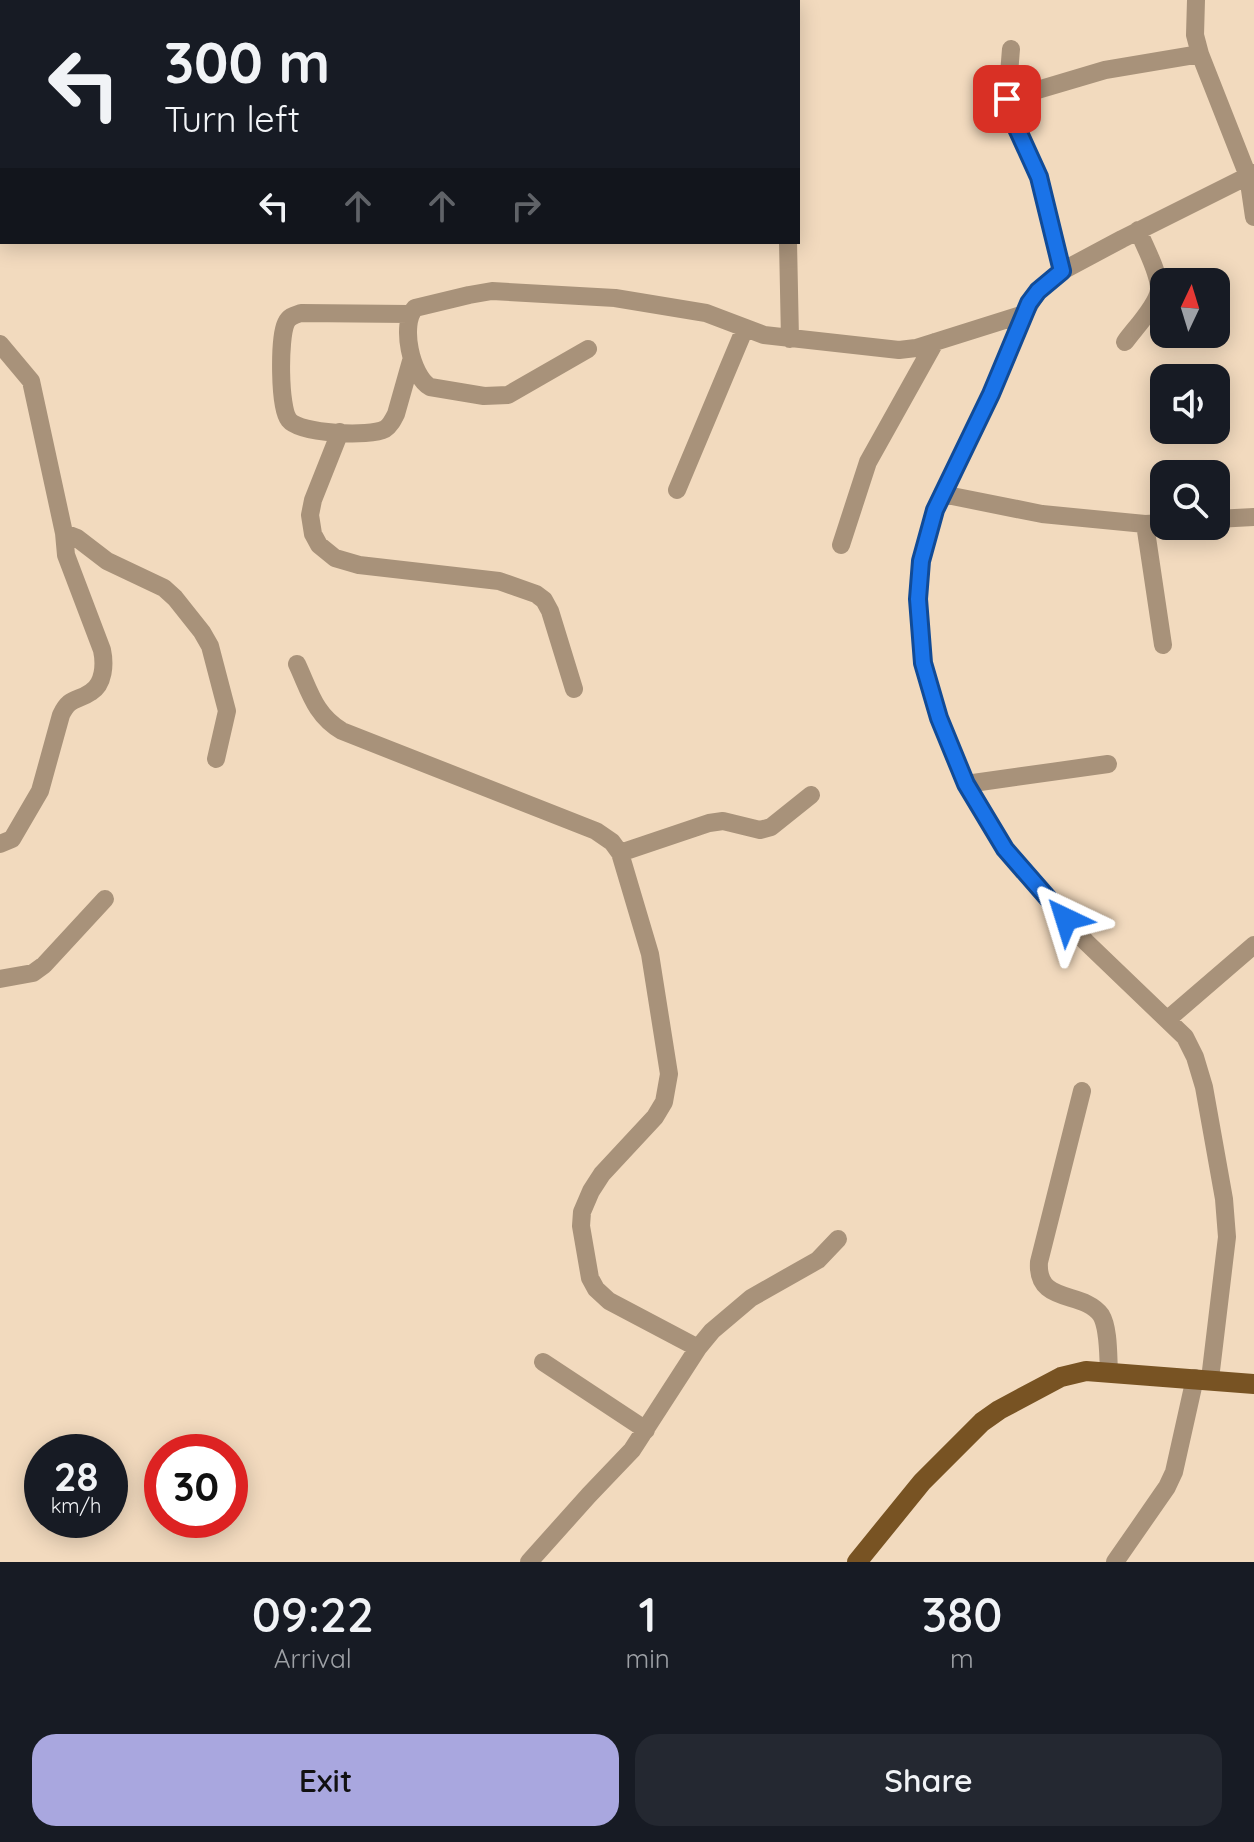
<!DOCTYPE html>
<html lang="en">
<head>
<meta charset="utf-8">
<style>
	body { margin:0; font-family:Quicksand,sans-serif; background:#242831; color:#f1f3f6; height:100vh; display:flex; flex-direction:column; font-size:30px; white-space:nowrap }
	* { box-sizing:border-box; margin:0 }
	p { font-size:26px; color:#9ea1a6 }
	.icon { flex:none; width:44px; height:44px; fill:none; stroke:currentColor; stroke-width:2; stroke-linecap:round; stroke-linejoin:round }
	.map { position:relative; height:1562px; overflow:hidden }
	.sheet { display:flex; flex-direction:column; background:#171b24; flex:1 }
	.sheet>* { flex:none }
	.banner { position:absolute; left:0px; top:0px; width:800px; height:244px; box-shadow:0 4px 20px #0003; background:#171b24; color:#f1f3f6; overflow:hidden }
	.needle { width:52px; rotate:4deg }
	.fabs { position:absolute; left:1150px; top:268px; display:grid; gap:16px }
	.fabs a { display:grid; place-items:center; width:80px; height:80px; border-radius:16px; background:#171b24; box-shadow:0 4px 20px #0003; font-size:40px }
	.speed { position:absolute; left:24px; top:1434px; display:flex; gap:16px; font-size:40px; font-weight:700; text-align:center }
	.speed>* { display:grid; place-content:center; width:104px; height:104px; border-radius:50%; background:#171b24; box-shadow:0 4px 20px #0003; line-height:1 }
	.speed small { font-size:20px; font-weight:400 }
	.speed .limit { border:12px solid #d22; background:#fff; color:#111 }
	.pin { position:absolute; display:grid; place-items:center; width:68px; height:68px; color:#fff; margin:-34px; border-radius:16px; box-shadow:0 4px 12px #0006 }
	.me { position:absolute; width:88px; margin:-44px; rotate:319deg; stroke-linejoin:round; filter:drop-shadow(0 0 6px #0008) }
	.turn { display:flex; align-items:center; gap:28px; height:168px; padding:0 32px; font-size:36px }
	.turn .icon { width:104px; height:104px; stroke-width:2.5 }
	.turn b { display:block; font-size:56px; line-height:68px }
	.lanes { display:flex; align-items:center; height:76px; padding:0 32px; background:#0003; justify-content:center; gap:40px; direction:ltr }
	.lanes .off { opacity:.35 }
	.eta { display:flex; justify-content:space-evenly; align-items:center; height:136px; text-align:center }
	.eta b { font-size:48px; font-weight:600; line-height:56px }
	.button { display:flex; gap:16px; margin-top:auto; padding:16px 32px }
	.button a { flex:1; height:92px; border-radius:24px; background:#a9a7df; color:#111; font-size:32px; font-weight:600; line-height:92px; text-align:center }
	.button a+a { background:#242831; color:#f1f3f6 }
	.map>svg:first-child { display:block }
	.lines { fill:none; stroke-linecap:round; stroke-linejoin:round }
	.minor { stroke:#a8927a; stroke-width:18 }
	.major { stroke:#785323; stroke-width:20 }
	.route-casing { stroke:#114b97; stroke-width:20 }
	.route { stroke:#1a73e8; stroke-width:14 }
</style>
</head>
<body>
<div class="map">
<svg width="1254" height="1562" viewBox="0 0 1254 1562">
	<rect width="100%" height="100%" fill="#f2dabe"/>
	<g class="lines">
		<!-- minor -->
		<path class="minor" d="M9,0l2,2
			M101,0l3,2
			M687,0v2
			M1196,0l-1,35 5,19 48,122 6,41
			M48,2l2,-2
			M512,2v-2
			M1011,49l-4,50 2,12 30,66 23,94
			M0,63l2,-2
			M1007,99l98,-29 95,-16
			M0,164l2,2
			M788,242l2,97
			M409,314l-108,-1c-6,2 -12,3 -15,10 -7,15 -7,85 3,97 11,14 81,17 96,9 5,-3 8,-9 11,-15l15,-53
			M1125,342c9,-13 32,-36 34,-52 1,-16 -15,-45 -21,-60
			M0,344l31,37 33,152 2,22 36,95c3,14 2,34 -11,42 -14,10 -21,4 -30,23l-21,76 -28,48 -12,5
			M588,349l-80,46 -24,1 -54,-9c-19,-11 -30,-63 -15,-79l54,-13 23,-4 123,7 91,15 58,22 135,15 17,-2 108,-34
			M340,432l-27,68 -3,15 3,19 6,11 16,13 24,7 140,16 37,13 8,6 6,11 24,78
			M677,490l68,-162
			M942,494l100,20 103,10 19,-1
			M1216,519l38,-2
			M1145,524l18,121
			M64,533l13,5 30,23 57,27 11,10 27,34 8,14 17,65 -11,48
			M841,545l27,-83 67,-120
			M297,664c13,28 18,51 45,67l254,100 16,11 8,11 30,101 19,120 -5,28 -9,15 -53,57 -11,17 -9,21 -1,14 9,52 6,11 13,12 89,47
			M966,784l142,-20
			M620,853l89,-30 14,-2 37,9 11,-3 40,-32
			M0,979l33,-6 11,-8 61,-66
			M1168,1019l86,-74
			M1082,1091l-43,171c-3,43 44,28 62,53 8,13 7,41 8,57
			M543,1362l103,68
			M1210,1379l17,-142 -3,-38 -20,-112 -9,-30 -10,-20 -99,-95 -81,-93 -39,-65 -27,-66 -16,-55 -5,-64 3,-38 14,-51 56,-116 33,-80 14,-23 24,-20 60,-32 132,-66
			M529,1562l60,-67 43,-45 66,-102 14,-17 39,-33 67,-38 20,-21
			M1115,1562l52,-75 7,-15 21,-94"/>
		<!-- major -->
		<path class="major" d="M857,1562l65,-80 60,-60 17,-12 62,-33 25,-6 168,13"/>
	</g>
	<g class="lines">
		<!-- route casing -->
		<g class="route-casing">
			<path id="route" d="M1007,99l2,12 30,66 23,94 -24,20 -9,12 -38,91 -56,116 -14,51 -3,38 5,64 16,55 27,66 39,65 61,70"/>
		</g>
		<!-- route -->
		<use href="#route" class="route"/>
	</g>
</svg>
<div class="fabs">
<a><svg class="needle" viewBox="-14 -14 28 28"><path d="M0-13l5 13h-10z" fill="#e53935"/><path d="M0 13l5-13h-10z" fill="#9ea1a6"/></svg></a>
<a><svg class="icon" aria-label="sound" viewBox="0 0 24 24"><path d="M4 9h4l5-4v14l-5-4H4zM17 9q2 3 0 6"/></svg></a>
<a><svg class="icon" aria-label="search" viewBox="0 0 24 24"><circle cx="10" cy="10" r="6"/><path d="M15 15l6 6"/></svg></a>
</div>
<div class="speed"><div>28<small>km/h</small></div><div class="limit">30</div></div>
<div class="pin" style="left:1007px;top:99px;background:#d93025"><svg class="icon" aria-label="arrive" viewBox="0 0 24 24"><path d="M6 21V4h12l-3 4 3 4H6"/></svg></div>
<svg class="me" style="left:1066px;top:919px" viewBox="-20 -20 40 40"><path d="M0-17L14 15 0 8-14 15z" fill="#1a73e8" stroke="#fff" stroke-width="4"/></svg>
<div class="banner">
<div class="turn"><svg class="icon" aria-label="left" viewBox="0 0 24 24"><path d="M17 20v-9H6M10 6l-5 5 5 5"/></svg><div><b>300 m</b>Turn left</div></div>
<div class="lanes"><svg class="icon" aria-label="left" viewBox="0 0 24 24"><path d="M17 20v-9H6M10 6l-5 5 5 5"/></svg><svg class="icon off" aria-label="ahead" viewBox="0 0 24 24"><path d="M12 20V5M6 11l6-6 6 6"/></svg><svg class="icon off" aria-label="ahead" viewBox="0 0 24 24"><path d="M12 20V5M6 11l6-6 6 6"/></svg><svg class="icon off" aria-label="right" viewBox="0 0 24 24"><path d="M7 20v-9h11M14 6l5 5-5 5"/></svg></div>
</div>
</div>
<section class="sheet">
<div class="eta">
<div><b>09:22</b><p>Arrival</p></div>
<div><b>1</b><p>min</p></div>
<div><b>380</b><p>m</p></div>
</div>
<div class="button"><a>Exit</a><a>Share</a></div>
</section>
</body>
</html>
